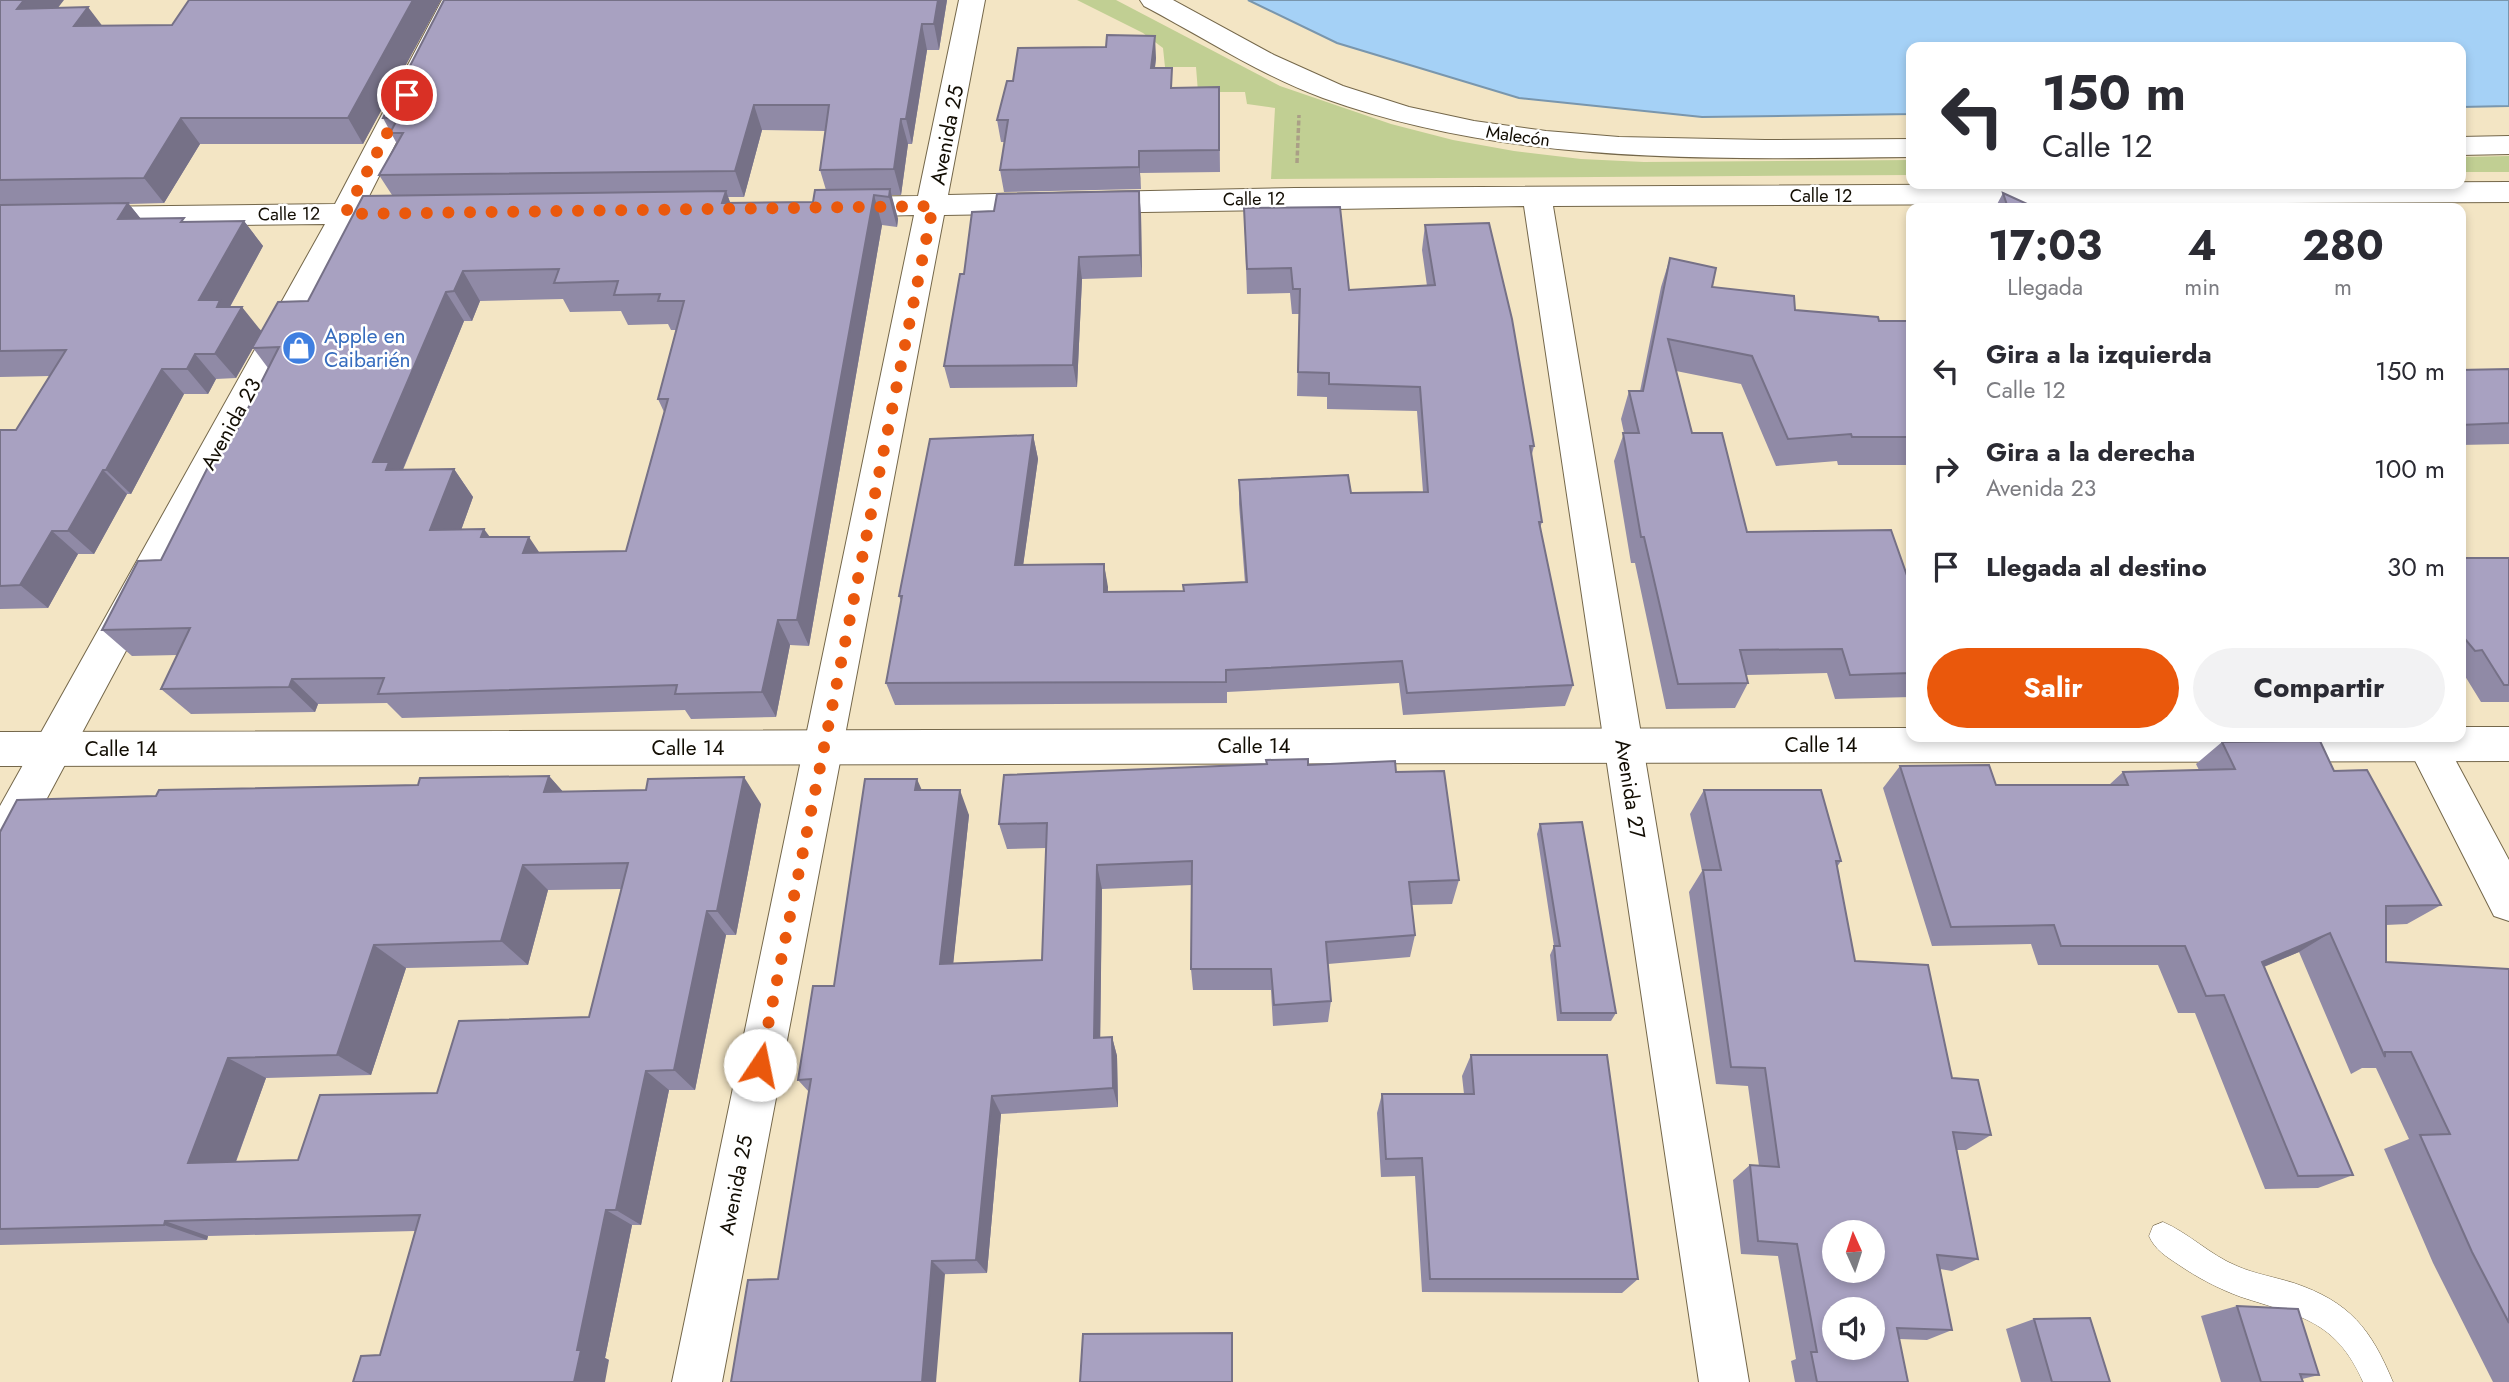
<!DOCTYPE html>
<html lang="es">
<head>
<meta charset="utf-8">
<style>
	body { margin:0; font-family:Jost,sans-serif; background:#f2f2f3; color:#2b2b33; height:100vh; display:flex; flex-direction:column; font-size:26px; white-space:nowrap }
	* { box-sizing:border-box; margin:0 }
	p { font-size:23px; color:#7c7c81 }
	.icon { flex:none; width:38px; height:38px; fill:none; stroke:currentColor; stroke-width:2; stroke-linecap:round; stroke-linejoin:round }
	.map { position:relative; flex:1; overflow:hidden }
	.details { position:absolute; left:1906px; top:203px; width:560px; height:539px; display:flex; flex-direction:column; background:#fff; border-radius:14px; box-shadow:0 4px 10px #0003 }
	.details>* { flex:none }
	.top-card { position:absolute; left:1906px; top:42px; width:560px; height:147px; border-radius:14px; box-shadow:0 4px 10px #0003; background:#fff; color:#2b2b33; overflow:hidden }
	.needle { width:46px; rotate:357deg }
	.tools { position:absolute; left:1822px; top:1220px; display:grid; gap:14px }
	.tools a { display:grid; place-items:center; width:63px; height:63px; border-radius:50%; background:#fff; box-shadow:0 4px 10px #0003; font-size:35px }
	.pin { position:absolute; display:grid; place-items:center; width:60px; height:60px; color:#fff; margin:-30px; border:4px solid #fff; border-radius:50%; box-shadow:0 2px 7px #0007 }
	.me { position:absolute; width:77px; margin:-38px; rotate:11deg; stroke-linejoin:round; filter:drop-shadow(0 0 5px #0008) }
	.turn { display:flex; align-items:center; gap:24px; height:147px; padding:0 21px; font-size:32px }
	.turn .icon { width:91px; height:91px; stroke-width:2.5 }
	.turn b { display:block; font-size:49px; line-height:60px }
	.eta { display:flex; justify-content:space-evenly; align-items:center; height:119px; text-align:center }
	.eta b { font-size:42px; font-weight:700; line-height:49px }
	.cta { display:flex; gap:14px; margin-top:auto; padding:14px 21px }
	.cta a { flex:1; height:80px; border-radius:42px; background:#ea580c; color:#fff; font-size:28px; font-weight:700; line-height:80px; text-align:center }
	.cta a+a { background:#f2f2f3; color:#2b2b33 }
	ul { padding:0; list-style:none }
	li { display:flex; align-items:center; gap:21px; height:98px; padding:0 21px }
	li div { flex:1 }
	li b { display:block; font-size:26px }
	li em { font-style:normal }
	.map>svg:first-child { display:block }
	.green { fill:#c1cf93 }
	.water { fill:#a5d1f6; stroke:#7996ad; stroke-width:2 }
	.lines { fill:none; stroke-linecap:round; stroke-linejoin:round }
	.lane-casing { stroke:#74674a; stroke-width:1 }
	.street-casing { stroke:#74674a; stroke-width:2 }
	.secondary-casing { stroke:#74674a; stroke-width:2 }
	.path { stroke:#aa9f86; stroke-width:3.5; stroke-dasharray:5 2.5; stroke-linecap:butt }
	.lane { fill:#fff; fill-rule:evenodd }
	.street { fill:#fff; fill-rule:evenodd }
	.secondary { fill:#fff; fill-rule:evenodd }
	.wall { fill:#908aa6; fill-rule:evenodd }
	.shaded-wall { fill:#767187 }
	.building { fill:#a8a1c1; stroke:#767187; stroke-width:2; fill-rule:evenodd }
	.route { stroke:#ea580c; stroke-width:12; stroke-dasharray:0 21.6 }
	.labels { text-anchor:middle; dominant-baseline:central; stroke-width:5; stroke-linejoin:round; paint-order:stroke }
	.far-street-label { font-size:18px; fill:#120d03; stroke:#fff }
	.street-label { font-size:21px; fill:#120d03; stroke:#fff }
	.shop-label { font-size:21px; fill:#366cbe; stroke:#fff; text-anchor:start }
</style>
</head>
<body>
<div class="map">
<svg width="2509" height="1382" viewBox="0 0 2509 1382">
	<rect width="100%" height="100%" fill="#f3e5c4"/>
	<!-- green -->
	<path class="green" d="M1077,0h39l164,86 111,38 62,16 61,11 67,8 63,3 267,-2v15l-640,4 4,-71 -28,-4 -2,-12h-47l-2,-25h-31l-2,-19 -20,-15z
		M2509,156v16h-48v-15z"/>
	<!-- water -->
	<path class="water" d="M1248,0h1261v106l-48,1 -1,-60h-549v67l-209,3 -183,-19 -182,-55z"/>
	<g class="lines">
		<!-- lane casing -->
		<g class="lane-casing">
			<path id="lane" d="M2163,1222c26,11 47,33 74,44 18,8 38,11 57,17 56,19 77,46 99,99h-30c-27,-62 -64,-66 -122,-85 -22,-8 -43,-19 -62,-32 -12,-8 -24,-15 -30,-29l4,-10z"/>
		</g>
		<!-- street casing -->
		<g class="street-casing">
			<path id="street" d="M442,0h26l-103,204 42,-1 11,3 4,7 -4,7 -11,3h-52l-340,635 -15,6v-58l325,-582 -325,4v-20l335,-4z
				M959,0h26l-37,195 347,-7 1214,-6v20l-956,4 196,1176h-50l-175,-1176 -580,9 -222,1167h-50l242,-1167 -72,2 -11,-3 -4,-7 4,-7 11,-3 76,-1z
				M2403,737h40l66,123v61l-15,-5z"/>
		</g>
		<!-- secondary casing -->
		<g class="secondary-casing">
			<path id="secondary" d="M1140,0h33l101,55 69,31 66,21 65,14 72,10 73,6 146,3 146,-1v18c-197,2 -399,9 -588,-59 -63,-23 -120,-61 -179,-92z
				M2509,136v18l-49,1v-18z
				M2460,727h49v34l-2509,5v-34l1911,-4v9h549z"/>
		</g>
		<!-- path -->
		<path class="path" d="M1297,163l2,-48"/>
		<!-- lane -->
		<use href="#lane" class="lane"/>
		<!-- street -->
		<use href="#street" class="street"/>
		<!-- secondary -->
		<use href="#secondary" class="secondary"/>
	</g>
	<!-- wall -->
	<path class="wall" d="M0,0l58,8 44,18 70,-1 17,-25h252l-78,144h-163l-36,59 -35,1 12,15 46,3 57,-1 19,25 -33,61 32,24 46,-30 84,-106 -13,-20 18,-31 -14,-26 564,-118 -8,50h-12l-15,94h-4l-7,51h-10l7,24 -1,8 -15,-2 -73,421 -19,-1 -14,72 -85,2 -6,-9 -283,8 -15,-15 -69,1 -3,8 -124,2 -30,-25 16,-34 -45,1 -30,-26 59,-70 72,-122 35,-70 -15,-20 -17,30 -20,1 -8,15h-24l-53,100h-4l-33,60h-16l-30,54 -48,1v-179h16l34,-54 -50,1zM762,130l63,1 -5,39 6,20 -13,12 -83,1 -2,-6h16zM563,299l7,13 51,-1 7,14 40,-1 3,6h5l-18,69 6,13 -38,139 -86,2 -50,-16 -29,-7 12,-33 -19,-28 -51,1 61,-149h8l8,-20z
		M1156,58l-1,10 18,20 46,-1 1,85 -80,1 1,16 -137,3 -4,-22 5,-28h-4l-4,-22z
		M2003,193l33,15h-41z
		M1244,208l105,82 78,-4 -5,-36 3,-25 109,221 -3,12 11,64 -2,6 33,157 -8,21 -162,9 -4,-32 -172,9v11l-332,2 -9,-22 15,-82 -2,-5 134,-161 5,24 -15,106 81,-1 4,28 76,-1 61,-8 -6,-79v-24l112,13 72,-1 -6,-81 -90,-2v-12l-30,-1 2,-82h-7l-2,-21 -43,1z
		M1141,214l1,63 -60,2 -5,108 -127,1 -6,-22 20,-92z
		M1670,258l42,29 83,23 84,11h32v144h-73l-1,-4 -61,5 -35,-82 -65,-13 16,62 55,99 164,55v110l-76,2 -8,-26 -81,2 2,8 -13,25 -69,1 -31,-146h-4l-17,-102 10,-28 -3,-14 8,-28h11l21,-104z
		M2509,369v75l-49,1v-75z
		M2460,558h49v144h-28l-21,-34z
		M2222,742l112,29 107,134 -34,19 -21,1v37l123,7v413h-16l-60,-119 -49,-114 25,-10 -33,-71h-14l-11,6 -52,-122 -35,15 89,208 -35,13 -53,1 -70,-176h-17l-20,-48h-120l-7,-21 -99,2 -49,-158 17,-22 96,19h113l14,-13 76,-2 -3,-6z
		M1308,765l88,7 63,108 -7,24 -40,1 3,30 -5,22 -82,7 3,37 -3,21 -55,4 -2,-36h-78l-2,-21 1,-84 -90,4 -2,149 12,-1 5,19 1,51 -117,7 -14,159 -209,6 31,-187 -11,-12 36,-94 88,-196 47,25 -16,148 89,-3 4,-112 -39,1 -8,-25z
		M549,776l14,16 198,12 -25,131h-10l-31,155h-26l-28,135h-9l-27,133 4,2 -229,-5 35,-124 -207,5 -1,4 -207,5v-413l156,-36 262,-11zM621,889l-32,128 -152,76 -139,67 -62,2 30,-84 105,-3 35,-107 122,-3 20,-75z
		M1704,790l137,71 -4,6 18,94 97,117 39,57 -25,15h-10l22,109 -26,12 -12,-2 12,61 -25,10 -28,-1 9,43h-113l-4,-21 5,-2 -18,-103 -37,-2 -8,-74 17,-15 9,1 -11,-80 -32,-2 -27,-192 13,-21 -12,-57z
		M1540,824l76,189 -5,8h-54l-7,-66 4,-9 -17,-112z
		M1471,1055l167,224 -16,14 -200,-1 -7,-116 -34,1 -4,-64 5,-19h82l-2,-18z
		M2237,1306l82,69 -17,4 1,3h-82l-20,-66z
		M2034,1319l76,63h-89l-15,-53z"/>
	<!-- shaded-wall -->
	<path class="shaded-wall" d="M24,0h40l-27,35 -20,-26z
		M413,0h28l-78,144 -15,-26z
		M938,0h9l-8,50 -5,-26z
		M88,7l19,25 -33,-6z
		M922,24l5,26 -15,94 -6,-25z
		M1155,36l1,22 -4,32 -1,-22z
		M754,105l8,25 -18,67 -9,-26z
		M181,118l19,26 -36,59 -20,-25z
		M901,119l7,25 -7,51 -7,-26z
		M1139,151l1,22 1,16 -2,-22z
		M890,189l8,30 -1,8 -8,-30z
		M726,191l11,30 -15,-18z
		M1139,191l2,23 1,63 -2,-22z
		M874,195l8,30 -73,421 -12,-26z
		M128,203l21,26 -31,-10z
		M244,221l19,25 -35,64 14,-3 20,25 -26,46 -21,-24 -16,-54z
		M1079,257l3,22 -5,108 -4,-22z
		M463,271l17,30 -8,20 -18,-30z
		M446,292l18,29 -64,155 11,14 -38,-28z
		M195,354l21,25 -8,15 -21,-25z
		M162,369l22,25 -53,100 -25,-24z
		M1033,435l5,24 -18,129 -5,-23z
		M454,469l19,28 -22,61 -21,-28z
		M103,470l24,24 -33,60 -26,-23z
		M484,529l20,27 -23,-19z
		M52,531l26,23 -30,54 -28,-23z
		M529,537l18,27 -24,-11z
		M1104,564l4,23 -1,28 -3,-23z
		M778,620l12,25 -14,72 -14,-25z
		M292,679l26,25 -3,8 -26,-25z
		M549,776l24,27 -29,-11z
		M744,777l17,27 -25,131 -19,-24z
		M917,779l11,25 -13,-14z
		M960,790l9,25 -18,170 -11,-21z
		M523,865l25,25 -20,75 -27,-24z
		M1097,865l5,24 -2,169 -6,-20z
		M707,911l19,24 -31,155 -21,-20z
		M2330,933l-31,19 -67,28 30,-18z
		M374,945l32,23 -35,107 -34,-20z
		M1112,1037l5,19 1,51 -5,-19z
		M228,1058l38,20 -37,102 -41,-17z
		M646,1071l23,19 -28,135 -25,-15z
		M992,1096l9,18 -14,159 -11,-13z
		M606,1210l26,15 -27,133 4,2 -4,22h-31l3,-32z
		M165,1221l43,15 -1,4 -43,-15z
		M932,1261l13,13 -9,108h-14z"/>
	<!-- building -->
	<path class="building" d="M0,0h24l-7,9 71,-2 -14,19 98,-1 17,-25h224l-65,118h-167l-37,60 -144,2z
		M444,0h494l-4,24h-12l-16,95h-5l-7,50 -74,1 9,-65h-75l-19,66 -356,4 24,-42h-13l8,-15h-15z
		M1107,35l48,1 -4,32h21l-1,20 48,-1v63l-80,1v16l-139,3 8,-50h-11l10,-39h6l5,-33 88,-1z
		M890,189l-1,8 -15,-2 -77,425h-19l-16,72 -87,2 2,-9 -299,9 6,-16 -92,1 -3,8 -128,2 29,-61 -88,2 36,-69 23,-1 48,-95 16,-27h8l46,-91 -27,1 26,-46 30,-1 55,-105 363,-5 -4,12 91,-1 2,-12zM559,269l-5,14 64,-2 -4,14 46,-1 -2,7h26l-26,98h10l-42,152 -103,2 6,-16h-48l3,-8 -54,1 24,-61 -68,1 3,-8h-16l73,-170 8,-1 9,-20z
		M1139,191l1,64 -61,2 -6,108 -129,1 16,-92h4l8,-62 22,-1 3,-17z
		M2003,193l33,15h-28z
		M128,203l-10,16 66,-1 -3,4 63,-1 -45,79h21l-3,7h25l-27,47h-20l-8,15h-25l-56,101h-3l-35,61h-16l-32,54 -20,1v-156h16l50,-80 -66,1v-146z
		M1340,207l9,83 86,-5 -10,-60 64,-2 23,96 22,127h-4l12,76h-3l34,163 -166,8 -5,-32 -176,9v12l-340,1 16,-87h-3l31,-157 103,-4 -18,130 89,-1v28l80,-1 -1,-6 64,-3 -8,-102 109,-5 3,18 77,-1 -8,-105 -91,-3v-11l-31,-1 2,-83h-7l-2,-21 -44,1 -3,-61z
		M1670,258l46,10 -4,19 82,9 1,14 83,7 1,4h32v116h-59l-1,-3 -63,5 -36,-83 -84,-17 24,94h30l25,99 144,-2 20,57v86l-61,2 -8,-26 -102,1 8,33 -70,1 -34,-147h-3l-18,-104h16l-10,-42h14z
		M2509,369v54l-49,2v-55z
		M2460,558h49v127h-5l-22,-35 -7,1 -15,-18z
		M2320,741l14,30 33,-1 74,135 -55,1v56l123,7v354l-37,-71 -52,-117 30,-1 -39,-82h-26v5l-55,-124 -68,29 91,213 -55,1 -74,-181 -18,1 -21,-50h-124l-7,-21 -103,2 -51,-161 89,-1 7,20h132l-5,-13 112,-3 -13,-27z
		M1308,759v6l87,-4 1,11 48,-1 15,109 -50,2 6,53 -89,7 5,59 -57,4 -3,-36h-80l1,-108 -95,4 -3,173 18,-1 1,51 -121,8 -16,164 -44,1 -10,121h-191l17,-102 30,-1 33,-200 -13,1 15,-94h21l31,-207h52l-2,11h45l-20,174 102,-4 5,-137 -48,1 5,-49 263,-11 -1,-4z
		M549,776l-5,16 102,-2 2,-11 96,-2 -27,134h-10l-33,159 -28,1 -30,139h-10l-29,140h4l-7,32h-221l8,-26 19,-1 40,-140 -255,6 -1,4 -164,4v-397l17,-32 139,-4 3,-6 259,-5 2,-7zM628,863l-39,154 -130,4 -22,72 -117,2 -22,65 -110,3 40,-105 109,-3 37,-110 127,-4 22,-76z
		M1704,790h117l20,71h-5l19,100 73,4 24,113 26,2 13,55 -38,-3 25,127 -41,-4 15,75 -55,-2 11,54h-91l-6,-30h6l-20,-108 -39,-3 -8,-76 29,2 -14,-99 -34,-1 -28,-197h18zM1834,1232h38v38h-38zM1834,1309h38v39h-38z
		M1582,822l34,191h-55l-7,-67h6l-20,-122z
		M1471,1055h136l31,224h-208l-8,-121 -36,1 -4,-65h92z
		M2237,1306l61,3 21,66 -19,-1 3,8h-42z
		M2090,1318l20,64h-58l-18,-63z
		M1232,1333v49h-152l3,-48z"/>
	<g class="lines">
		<!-- route -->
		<path class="route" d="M407,95l-62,119 588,-8 -173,859"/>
	</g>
	<!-- icons -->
	<defs>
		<g id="shop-disc" transform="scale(1.75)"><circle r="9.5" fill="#3f7fe0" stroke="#fff"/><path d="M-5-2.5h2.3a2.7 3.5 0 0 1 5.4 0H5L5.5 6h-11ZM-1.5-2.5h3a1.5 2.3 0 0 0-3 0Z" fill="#fff"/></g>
	</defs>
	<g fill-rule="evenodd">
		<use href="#shop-disc" x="299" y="348"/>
	</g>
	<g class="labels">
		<!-- far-street labels -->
		<g class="far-street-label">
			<text transform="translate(1518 136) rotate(8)">Malecón</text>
			<text x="1821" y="196">Calle 12</text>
			<text transform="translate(1254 199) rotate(-1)">Calle 12</text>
			<text transform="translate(289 214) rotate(-1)">Calle 12</text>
		</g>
		<!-- street labels -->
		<g class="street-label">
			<text transform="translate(947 135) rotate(-79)">Avenida 25</text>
			<text transform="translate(231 424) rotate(-61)">Avenida 23</text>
			<text x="1821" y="745">Calle 14</text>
			<text x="1254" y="746">Calle 14</text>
			<text x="688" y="748">Calle 14</text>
			<text x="121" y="749">Calle 14</text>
			<text transform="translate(1630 789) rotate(81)">Avenida 27</text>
			<text transform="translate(736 1185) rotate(-79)">Avenida 25</text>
		</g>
		<!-- shop labels -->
		<g class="shop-label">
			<text x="324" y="336">Apple en<tspan x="324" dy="24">Caibarién</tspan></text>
		</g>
	</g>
</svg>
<div class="tools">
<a><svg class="needle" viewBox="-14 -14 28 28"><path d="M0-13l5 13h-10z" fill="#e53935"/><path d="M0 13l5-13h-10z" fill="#7c7c81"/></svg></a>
<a><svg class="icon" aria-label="sound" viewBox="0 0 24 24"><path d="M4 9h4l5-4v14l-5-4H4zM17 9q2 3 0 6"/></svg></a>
</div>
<div class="pin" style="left:407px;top:95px;background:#d93025"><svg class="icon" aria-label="arrive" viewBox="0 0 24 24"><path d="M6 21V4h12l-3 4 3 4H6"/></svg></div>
<svg class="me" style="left:760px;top:1065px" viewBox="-20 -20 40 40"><circle r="19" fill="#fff"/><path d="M0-13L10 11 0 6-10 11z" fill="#ea580c"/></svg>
<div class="top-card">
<div class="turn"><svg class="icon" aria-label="left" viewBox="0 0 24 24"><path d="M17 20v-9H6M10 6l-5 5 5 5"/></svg><div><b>150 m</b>Calle 12</div></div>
</div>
<section class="details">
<div class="eta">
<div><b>17:03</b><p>Llegada</p></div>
<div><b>4</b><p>min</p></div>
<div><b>280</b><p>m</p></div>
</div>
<ul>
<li><svg class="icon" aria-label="left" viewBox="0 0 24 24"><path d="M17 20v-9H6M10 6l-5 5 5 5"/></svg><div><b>Gira a la izquierda</b><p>Calle 12</p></div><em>150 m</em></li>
<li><svg class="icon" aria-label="right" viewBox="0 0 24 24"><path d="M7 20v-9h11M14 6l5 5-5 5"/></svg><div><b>Gira a la derecha</b><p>Avenida 23</p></div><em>100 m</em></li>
<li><svg class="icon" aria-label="arrive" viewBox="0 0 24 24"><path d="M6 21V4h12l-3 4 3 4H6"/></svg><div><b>Llegada al destino</b></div><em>30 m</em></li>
</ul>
<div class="cta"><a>Salir</a><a>Compartir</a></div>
</section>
</div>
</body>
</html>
